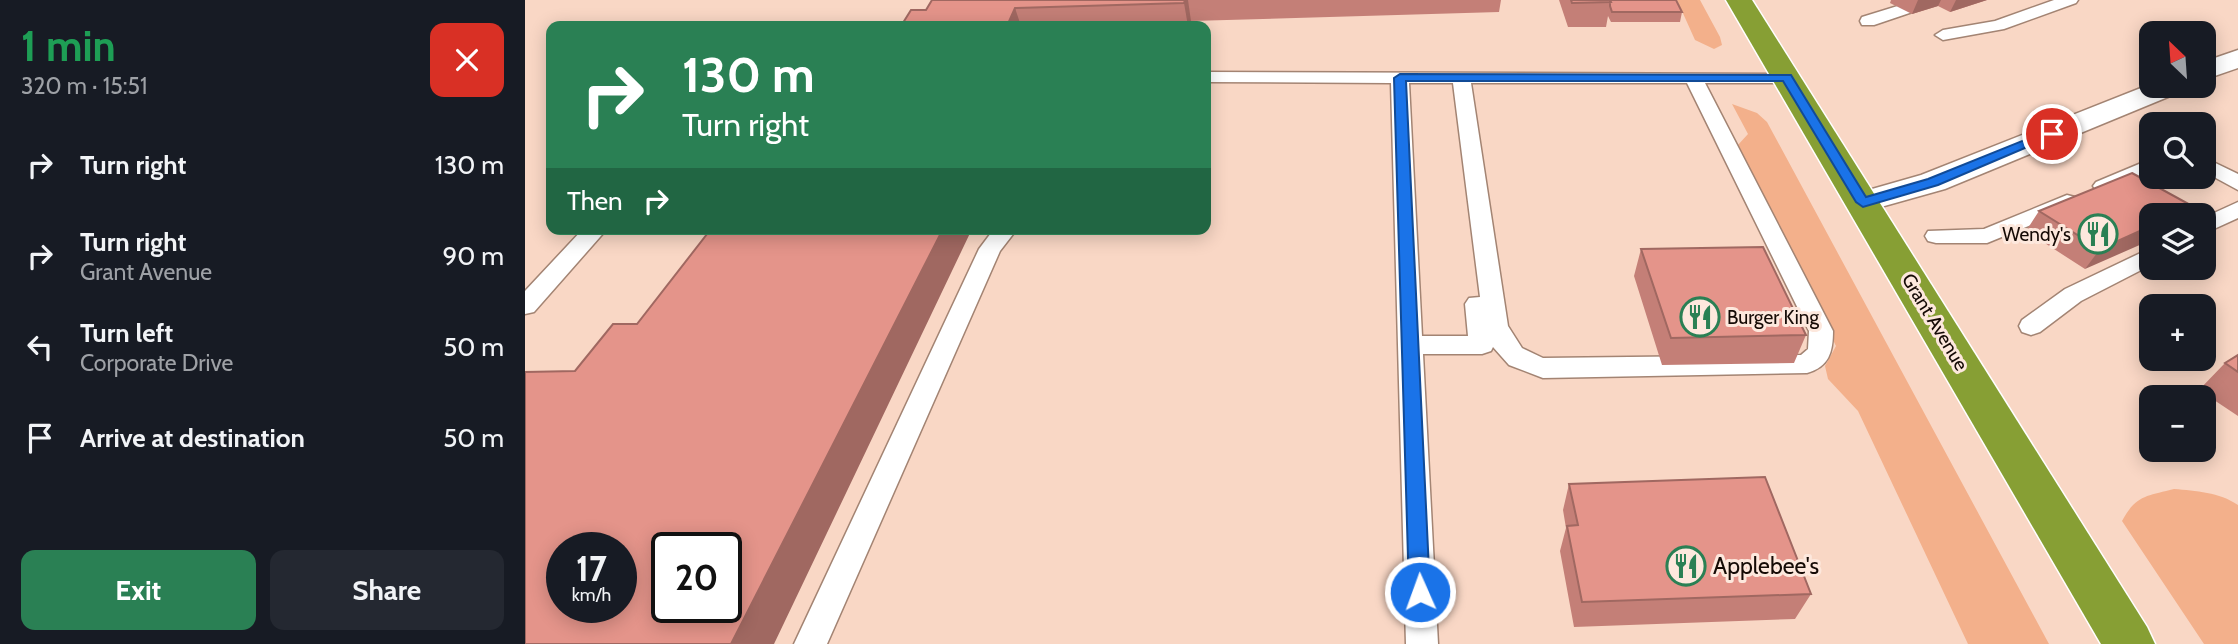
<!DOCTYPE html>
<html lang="en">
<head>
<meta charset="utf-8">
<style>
	body { margin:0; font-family:Cabin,sans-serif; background:#242831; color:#f1f3f6; height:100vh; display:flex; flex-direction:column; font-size:26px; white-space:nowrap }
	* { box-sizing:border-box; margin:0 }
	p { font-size:23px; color:#9ea1a6 }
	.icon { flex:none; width:38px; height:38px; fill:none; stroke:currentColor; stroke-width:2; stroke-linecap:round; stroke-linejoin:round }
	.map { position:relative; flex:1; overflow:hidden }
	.details { display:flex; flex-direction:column; background:#171b24; width:525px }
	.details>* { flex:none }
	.guide { position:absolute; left:21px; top:21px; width:665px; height:214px; border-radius:14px; box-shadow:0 4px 18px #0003; background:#2a8054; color:#fff; overflow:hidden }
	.needle { width:46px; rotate:335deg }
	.controls { position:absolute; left:1614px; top:21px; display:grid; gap:14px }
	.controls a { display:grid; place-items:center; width:77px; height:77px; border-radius:14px; background:#171b24; box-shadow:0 4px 18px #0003; font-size:35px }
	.speed { position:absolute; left:21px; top:532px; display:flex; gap:14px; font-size:35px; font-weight:700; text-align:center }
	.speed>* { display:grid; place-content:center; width:91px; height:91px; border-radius:50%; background:#171b24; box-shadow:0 4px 18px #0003; line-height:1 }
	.speed small { font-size:18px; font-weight:400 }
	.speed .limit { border:4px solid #111; border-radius:10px; background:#fff; color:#111 }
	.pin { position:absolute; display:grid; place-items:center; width:60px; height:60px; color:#fff; margin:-30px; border:4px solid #fff; border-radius:50%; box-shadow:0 2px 7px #0007 }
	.me { position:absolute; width:77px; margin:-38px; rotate:358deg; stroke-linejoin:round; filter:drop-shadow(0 0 5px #0008) }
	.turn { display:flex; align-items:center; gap:24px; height:147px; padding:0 21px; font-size:32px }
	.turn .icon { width:91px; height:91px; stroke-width:2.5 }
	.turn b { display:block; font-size:49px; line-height:60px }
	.then { display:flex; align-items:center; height:66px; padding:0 21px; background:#0003; gap:14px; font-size:26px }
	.round { display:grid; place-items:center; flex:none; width:74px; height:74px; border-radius:14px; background:#242831 }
	.head { display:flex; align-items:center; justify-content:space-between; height:119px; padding:0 21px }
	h1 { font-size:42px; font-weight:700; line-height:52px; color:#1e9e55 }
	.primary-button { display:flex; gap:14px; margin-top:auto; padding:14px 21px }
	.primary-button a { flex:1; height:80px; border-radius:14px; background:#2a8054; color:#fff; font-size:28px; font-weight:700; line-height:80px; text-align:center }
	.primary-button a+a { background:#242831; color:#f1f3f6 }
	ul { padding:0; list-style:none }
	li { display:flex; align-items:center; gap:21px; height:91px; padding:0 21px }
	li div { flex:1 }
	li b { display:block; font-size:26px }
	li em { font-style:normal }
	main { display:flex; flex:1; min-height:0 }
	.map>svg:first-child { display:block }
	.green { fill:#f3b08b }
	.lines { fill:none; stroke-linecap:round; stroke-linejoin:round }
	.lane-casing { stroke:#a38473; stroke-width:3 }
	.street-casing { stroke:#a38473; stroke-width:3 }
	.highway-casing { stroke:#fff; stroke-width:3 }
	.lane { fill:#fff; fill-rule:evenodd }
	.street { fill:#fff; fill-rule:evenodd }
	.highway { fill:#879f34; fill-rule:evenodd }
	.wall { fill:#c47f77 }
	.shaded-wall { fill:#a06861 }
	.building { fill:#e4948a; stroke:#a06861; stroke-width:2; fill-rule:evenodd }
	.route { fill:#1a73e8; stroke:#114b97; stroke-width:2 }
	.labels { text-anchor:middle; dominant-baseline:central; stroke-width:6; stroke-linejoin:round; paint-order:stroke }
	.poi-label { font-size:19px; fill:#150a05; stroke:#fde8dd; text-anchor:end }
	.street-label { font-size:19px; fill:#150a05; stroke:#fde8dd }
	.near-poi-label { font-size:23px; fill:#150a05; stroke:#fde8dd; text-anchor:start }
</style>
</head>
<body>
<main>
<section class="details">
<div class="head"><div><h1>1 min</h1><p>320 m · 15:51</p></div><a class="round" style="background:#d93025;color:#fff"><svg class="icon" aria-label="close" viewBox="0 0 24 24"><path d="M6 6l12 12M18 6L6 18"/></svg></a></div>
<ul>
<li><svg class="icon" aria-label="right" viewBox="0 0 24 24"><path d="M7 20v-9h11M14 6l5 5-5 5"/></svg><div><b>Turn right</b></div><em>130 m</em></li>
<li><svg class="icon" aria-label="right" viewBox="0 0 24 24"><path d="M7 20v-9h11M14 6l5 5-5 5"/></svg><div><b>Turn right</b><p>Grant Avenue</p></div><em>90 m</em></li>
<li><svg class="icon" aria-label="left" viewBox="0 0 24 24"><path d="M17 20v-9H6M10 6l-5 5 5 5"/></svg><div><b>Turn left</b><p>Corporate Drive</p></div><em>50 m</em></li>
<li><svg class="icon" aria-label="arrive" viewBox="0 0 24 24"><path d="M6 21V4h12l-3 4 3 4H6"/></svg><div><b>Arrive at destination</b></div><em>50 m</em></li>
</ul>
<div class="primary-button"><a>Exit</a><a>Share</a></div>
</section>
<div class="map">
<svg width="1713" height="644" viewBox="0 0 1713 644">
	<rect width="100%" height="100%" fill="#f9d7c5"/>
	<!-- green -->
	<path class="green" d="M1152,0h23l20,37 2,8 -8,4 -19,-9z
		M1207,104l25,9 10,9 282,522h-81l-110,-233 -30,-32 -3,-13 11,-20 -99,-200 11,-12z
		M1649,489c22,2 45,3 64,16v139h-34l-82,-123c14,-26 25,-25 52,-32z"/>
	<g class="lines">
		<!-- lane casing -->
		<g class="lane-casing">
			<path id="lane" d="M1392,0h24l-2,3 -65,22h-12l-2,-4 2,-4z
				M1529,0h24l-2,3 -72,26 -61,11 -8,-5 8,-5 52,-9z
				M681,72l587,2 3,4 -3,4 -6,1h-82l128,248c0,21 -4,36 -26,42l-264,5 -34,-13 -16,-18 -2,4 -9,3h-59l15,290h-32l-15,-561 -185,-1zM884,83h44l27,214 -11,1 -4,6 3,32h-46zM946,83h216l122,248 -1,18 -7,6 -258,3 -21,-10 -14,-22z
				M1678,157l35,17v16l-35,-19z
				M1626,159v14l-48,19 -7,-2 -3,-4 3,-4z
				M1542,195l8,2 3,5 -3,5 -88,36h-51l-8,-2 -3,-5 3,-5 56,-2z
				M1713,202v16l-35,16v-16z
				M58,229h24l-73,83 -9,2v-23z
				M469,229h23l-17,22 -173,393h-33l185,-395z
				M1626,248v17l-70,36 -41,31 -9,3 -9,-3 -3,-6 3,-6 43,-31z"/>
		</g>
		<!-- street casing -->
		<g class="street-casing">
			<path id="street" d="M1713,50v18l-35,12v-18z
				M1626,84v2h33l-4,6 -235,97 -82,23 -12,-3 -5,-7 5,-7 70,-20z"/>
		</g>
		<!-- highway casing -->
		<g class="highway-casing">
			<path id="highway" d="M1201,0h26l395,627 8,17h-54z"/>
		</g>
		<!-- lane -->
		<use href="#lane" class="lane"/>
		<!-- street -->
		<use href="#street" class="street"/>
		<!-- highway -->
		<use href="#highway" class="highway"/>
	</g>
	<!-- wall -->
	<path class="wall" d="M407,0h569l-2,12 -308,9 -1,5h-289l25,-16z
		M1034,0h117l6,12 -2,10h-69l-3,-6 -2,11h-38z
		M1366,0h96l-37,12 -12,-6 -26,8 -22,-11z
		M1669,207l-6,8h-37l-66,54 -59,-38 13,-20z
		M1116,249l165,86 -12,28 -132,2 -28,-89z
		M1713,355v61l-39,-26 26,-27z
		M1044,484l242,110 -16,25 -221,8 -14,-76 6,-23 -3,-18z"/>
	<!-- shaded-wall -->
	<path class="shaded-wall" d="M660,0h3l3,21 -1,5h-2l-4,-23z
		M1393,0h23l-3,6 -26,8z
		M1431,0h31l-37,12z
		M490,8l6,18h-14z
		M1669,207l-6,8h-12z
		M1626,226v14l-66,29 15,-20z
		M418,229h29l-198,415h-43z"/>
	<!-- building -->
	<path class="building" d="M407,0h253l-1,3 -169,5 -8,18h-106l10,-16h15z
		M1046,0h39l1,2 -39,1z
		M1085,0h66l6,12h-70l-2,-6z
		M1607,173l62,34 -18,8h-25v11l-51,23 -61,-38z
		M186,229h232l-212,415h-206v-272l50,-1 38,-47h24zM37,548h59v59h-59zM142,548h59v59h-59z
		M1238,247l43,88 -135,3 -30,-89z
		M1713,355v17l-13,-9z
		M1240,477l46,117 -229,8 -15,-76 11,-1 -9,-41z"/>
	<!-- route -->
	<path class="route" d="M875,74l391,1 75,122 62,-18 119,-48h9l2,3 -120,51 -75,22 -7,-5 -73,-121h-377l24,511 -3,6 -7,3 -8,-3 -3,-6 -15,-514z"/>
	<!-- icons -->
	<defs>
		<g id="restaurant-ring" transform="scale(2.0125)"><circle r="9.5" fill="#fde8dd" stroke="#2a8054" stroke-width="1.5"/><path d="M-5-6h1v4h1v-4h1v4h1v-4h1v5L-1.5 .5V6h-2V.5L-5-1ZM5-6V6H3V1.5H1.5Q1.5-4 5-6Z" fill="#2a8054"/></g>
	</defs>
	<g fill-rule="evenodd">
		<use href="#restaurant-ring" x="1573" y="234"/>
		<use href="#restaurant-ring" x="1175" y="317"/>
		<use href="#restaurant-ring" x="1161" y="566"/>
	</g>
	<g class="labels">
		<!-- poi labels -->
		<g class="poi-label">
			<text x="1546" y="234">Wendy's</text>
			<text x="1202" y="317" text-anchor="start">Burger King</text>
		</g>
		<!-- street labels -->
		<g class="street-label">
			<text transform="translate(1410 322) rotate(59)">Grant Avenue</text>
		</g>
		<!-- near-poi labels -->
		<g class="near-poi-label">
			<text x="1188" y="566">Applebee's</text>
		</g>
	</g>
</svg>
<div class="controls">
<a><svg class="needle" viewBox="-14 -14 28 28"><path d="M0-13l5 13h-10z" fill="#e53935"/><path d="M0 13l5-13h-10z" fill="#9ea1a6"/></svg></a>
<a><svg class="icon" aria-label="search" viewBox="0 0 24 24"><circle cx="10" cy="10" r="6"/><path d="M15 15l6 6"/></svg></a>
<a><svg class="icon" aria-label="layers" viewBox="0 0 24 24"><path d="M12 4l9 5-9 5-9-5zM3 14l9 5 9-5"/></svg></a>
<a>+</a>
<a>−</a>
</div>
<div class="speed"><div>17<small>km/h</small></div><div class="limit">20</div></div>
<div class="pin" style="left:1527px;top:134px;background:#d93025"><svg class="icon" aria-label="arrive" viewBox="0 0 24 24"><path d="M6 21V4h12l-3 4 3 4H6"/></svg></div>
<svg class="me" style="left:895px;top:592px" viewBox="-20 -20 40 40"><circle r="17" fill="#1a73e8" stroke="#fff" stroke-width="3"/><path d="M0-11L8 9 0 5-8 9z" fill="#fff"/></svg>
<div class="guide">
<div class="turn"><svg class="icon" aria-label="right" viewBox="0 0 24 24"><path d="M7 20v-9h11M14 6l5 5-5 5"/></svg><div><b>130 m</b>Turn right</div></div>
<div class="then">Then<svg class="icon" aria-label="right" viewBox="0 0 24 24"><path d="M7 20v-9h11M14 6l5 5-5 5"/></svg></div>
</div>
</div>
</main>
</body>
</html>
